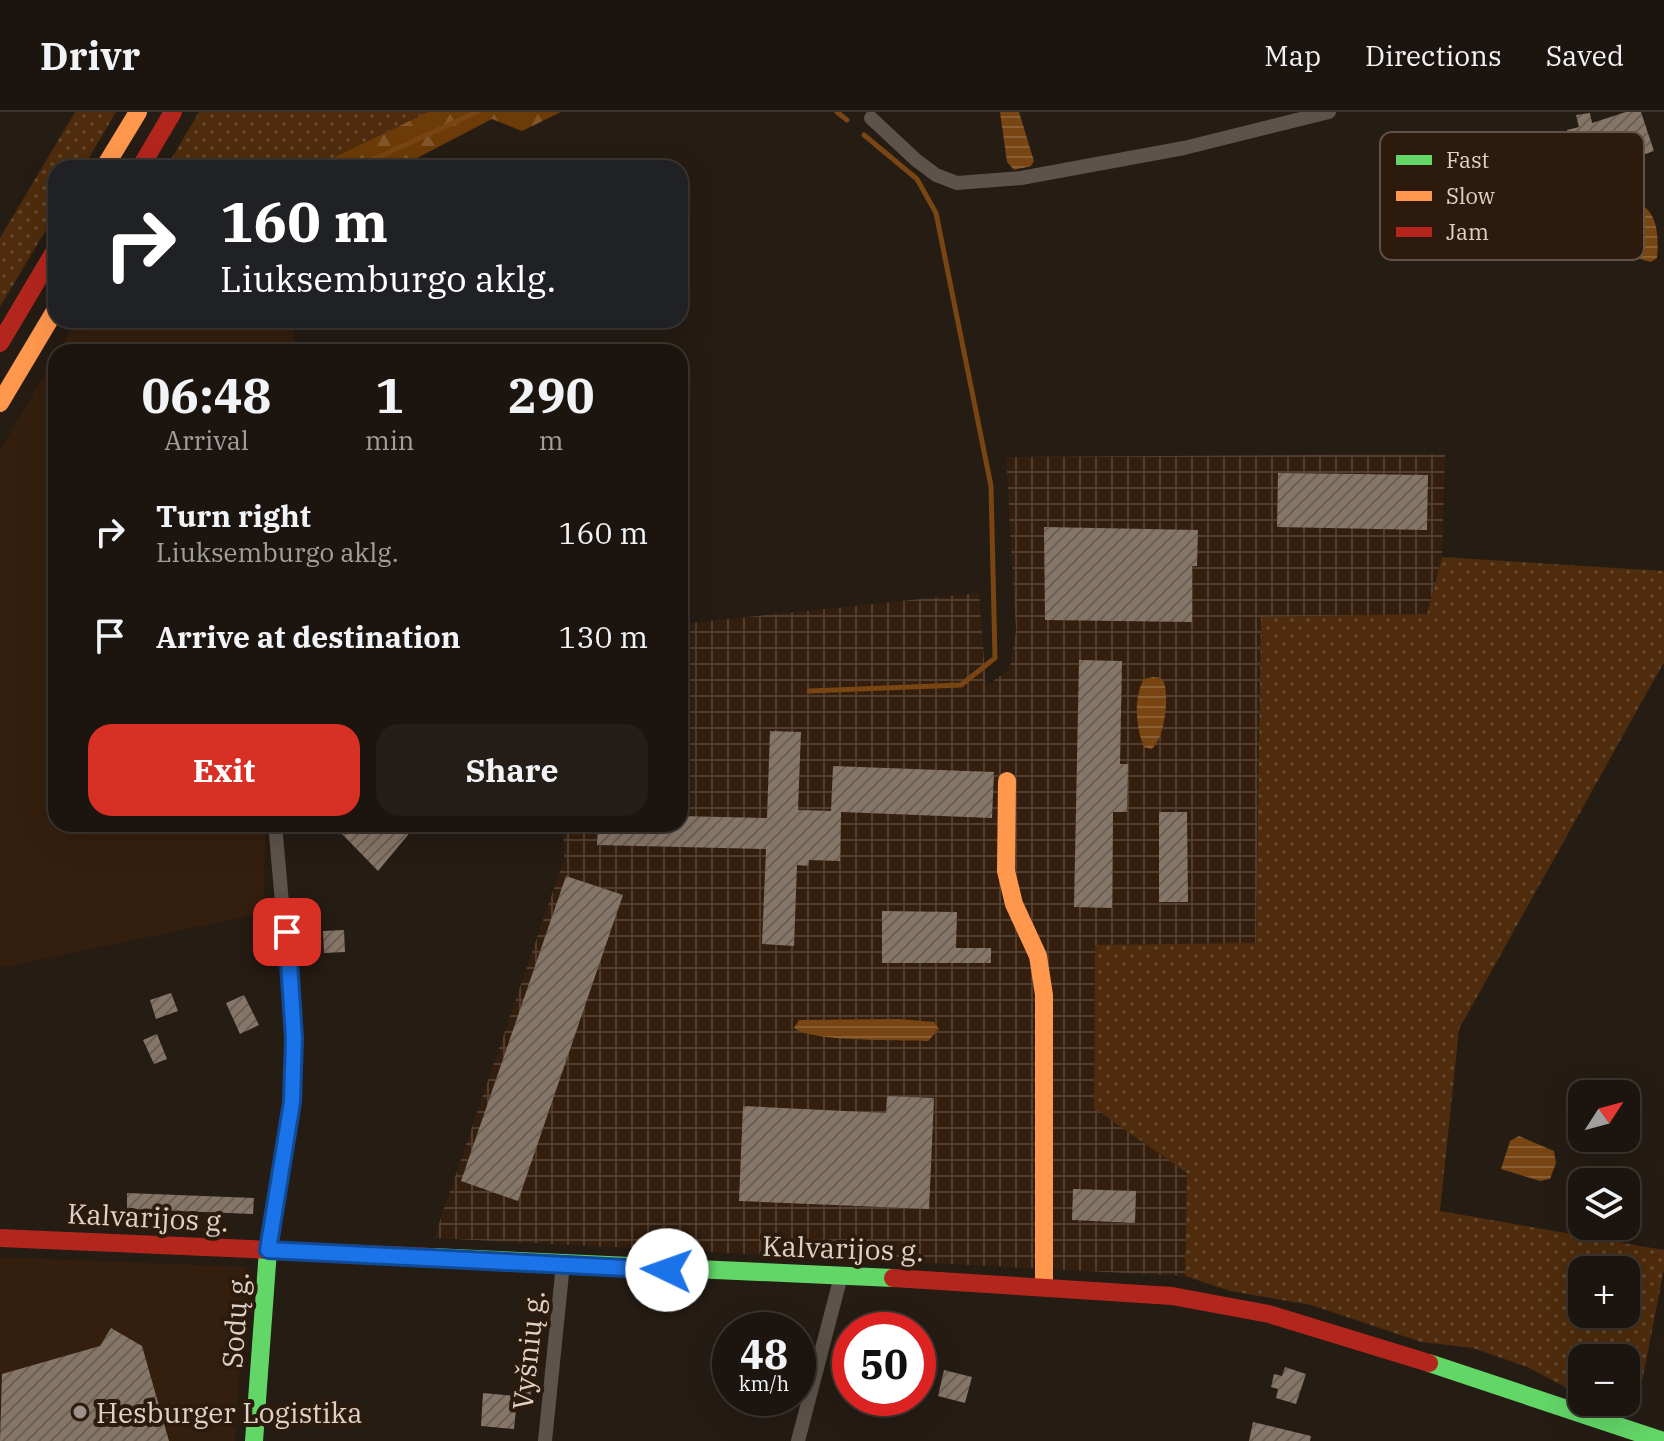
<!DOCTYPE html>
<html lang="en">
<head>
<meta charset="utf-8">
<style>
	body { margin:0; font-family:"IBM Plex Serif",serif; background:#251e18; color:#f1f3f6; height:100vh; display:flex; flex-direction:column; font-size:30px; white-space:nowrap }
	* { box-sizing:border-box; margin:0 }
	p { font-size:26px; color:#a09f9e }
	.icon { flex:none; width:44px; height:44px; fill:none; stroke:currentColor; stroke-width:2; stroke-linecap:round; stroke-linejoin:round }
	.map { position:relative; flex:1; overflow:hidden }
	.details { position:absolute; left:48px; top:232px; width:640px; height:488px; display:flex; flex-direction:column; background:#1c150f; border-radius:24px; box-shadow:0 8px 32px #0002,0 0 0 2px #3a342f }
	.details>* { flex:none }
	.top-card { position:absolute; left:48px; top:48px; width:640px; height:168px; border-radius:24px; box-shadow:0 8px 32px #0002,0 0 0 2px #3a342f; background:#202124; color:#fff; overflow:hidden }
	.needle { width:52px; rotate:54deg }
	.tools { position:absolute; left:1568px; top:968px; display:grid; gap:16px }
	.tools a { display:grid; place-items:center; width:72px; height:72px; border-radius:16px; background:#1c150f; box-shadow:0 8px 32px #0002,0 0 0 2px #3a342f; font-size:40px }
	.speed { position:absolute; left:712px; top:1200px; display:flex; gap:16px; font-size:40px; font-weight:700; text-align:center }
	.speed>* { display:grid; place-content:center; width:104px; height:104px; border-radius:50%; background:#1c150f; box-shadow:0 8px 32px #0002,0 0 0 2px #3a342f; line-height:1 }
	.speed small { font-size:20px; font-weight:400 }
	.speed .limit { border:12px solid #d22; background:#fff; color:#111 }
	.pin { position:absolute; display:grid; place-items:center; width:68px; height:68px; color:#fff; margin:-34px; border-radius:16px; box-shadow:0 4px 12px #0006 }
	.me { position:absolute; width:88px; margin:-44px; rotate:273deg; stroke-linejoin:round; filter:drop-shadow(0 0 6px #0008) }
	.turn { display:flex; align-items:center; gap:28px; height:168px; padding:0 40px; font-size:36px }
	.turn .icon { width:104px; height:104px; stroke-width:2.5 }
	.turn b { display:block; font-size:56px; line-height:68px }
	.eta { display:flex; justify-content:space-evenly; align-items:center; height:136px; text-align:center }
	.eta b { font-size:48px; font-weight:800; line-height:56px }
	.primary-button { display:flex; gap:16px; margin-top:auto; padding:16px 40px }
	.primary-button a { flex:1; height:92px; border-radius:24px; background:#d93025; color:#fff; font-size:32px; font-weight:800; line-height:92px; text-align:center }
	.primary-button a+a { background:#251e18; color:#f1f3f6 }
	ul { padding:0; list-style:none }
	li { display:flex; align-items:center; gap:24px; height:104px; padding:0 40px }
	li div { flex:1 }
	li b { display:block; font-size:30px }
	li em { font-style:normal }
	header { display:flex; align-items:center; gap:48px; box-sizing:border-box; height:112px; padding:0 40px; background:#1c150f; border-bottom:2px solid #3a342f }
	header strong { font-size:38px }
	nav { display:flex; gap:44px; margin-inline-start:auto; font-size:28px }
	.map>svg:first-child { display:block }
	.built { fill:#341f0e }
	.industrial { fill:url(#industrial-grid) }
	.grass { fill:url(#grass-dots); fill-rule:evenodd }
	.forest { fill:url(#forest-firs) }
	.water { fill:url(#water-rules) }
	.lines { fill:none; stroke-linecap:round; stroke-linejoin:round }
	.stream { stroke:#784513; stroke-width:5 }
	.building { fill:url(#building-hatch) }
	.street { stroke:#5c534b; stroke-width:14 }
	.fast { stroke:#63d668; stroke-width:18 }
	.slow { stroke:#ff974d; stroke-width:18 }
	.jam { stroke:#b3261e; stroke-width:18 }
	.route-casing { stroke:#114b97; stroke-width:20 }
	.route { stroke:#1a73e8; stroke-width:14 }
	.poi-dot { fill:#9d9289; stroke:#2c1b0d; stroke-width:3 }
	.labels { text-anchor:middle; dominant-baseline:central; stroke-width:8; stroke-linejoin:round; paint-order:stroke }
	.street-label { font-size:28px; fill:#ddd1c8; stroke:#2c1b0d }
	.poi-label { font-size:28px; fill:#ddd1c8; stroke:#2c1b0d; text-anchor:start }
	.key { fill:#2c1b0d; stroke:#615245; stroke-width:2 }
	.key-label { font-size:22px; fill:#ddd1c8 }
</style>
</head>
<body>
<header>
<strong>Drivr</strong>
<nav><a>Map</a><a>Directions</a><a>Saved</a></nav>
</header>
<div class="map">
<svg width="1664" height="1329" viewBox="0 0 1664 1329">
	<defs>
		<pattern id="industrial-grid" width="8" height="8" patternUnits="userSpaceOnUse" patternTransform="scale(2)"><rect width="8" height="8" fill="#341f0e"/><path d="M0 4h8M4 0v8" fill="none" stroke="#513e30"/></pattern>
		<pattern id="grass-dots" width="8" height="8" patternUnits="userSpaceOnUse" patternTransform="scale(2)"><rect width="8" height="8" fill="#4e2c0d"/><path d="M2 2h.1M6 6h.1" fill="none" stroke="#674a2f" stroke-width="1.8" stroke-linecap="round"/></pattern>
		<pattern id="forest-firs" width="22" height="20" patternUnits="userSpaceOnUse" patternTransform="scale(2)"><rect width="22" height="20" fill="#6c3b07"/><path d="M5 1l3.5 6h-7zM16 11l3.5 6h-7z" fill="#81562a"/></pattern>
		<pattern id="water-rules" width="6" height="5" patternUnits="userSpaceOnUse" patternTransform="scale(2)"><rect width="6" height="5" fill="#784513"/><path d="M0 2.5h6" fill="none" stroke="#8b5f34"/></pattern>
		<pattern id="building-hatch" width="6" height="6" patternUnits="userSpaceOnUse" patternTransform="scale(2)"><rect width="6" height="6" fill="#867668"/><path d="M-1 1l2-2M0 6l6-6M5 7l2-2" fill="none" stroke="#6b6056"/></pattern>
	</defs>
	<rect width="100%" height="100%" fill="#251c14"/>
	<!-- built -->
	<path class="built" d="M77,208h184l33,9 -2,23h-234z
		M56,243v469h210l-3,89 -263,55v-518z
		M0,1145l247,10 -12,174h-235z"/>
	<!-- industrial -->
	<path class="industrial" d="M1445,342l-3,103 -15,57 -166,4 -5,326 -161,1 -1,162 93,66 -2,103 -751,-38 130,-379 -1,-35h117l1,-200 298,-31 7,93 24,-17 6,-39 -10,-173z"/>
	<!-- grass -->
	<path class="grass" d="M75,0h41l-33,56h-27v45l-56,94v-69z
		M199,0h229l-116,56h-146z
		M1442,445l222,14v91l-205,367 -19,182 224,39v19l-28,144 -35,-11h25v-44h-44v38l-55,-29 -54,-19 -52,-6 -110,-37 -81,-14 -45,-15 2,-103 -93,-65 1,-163 161,-2 5,-326 166,-3zM1626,1158v44h-44v-44z"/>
	<!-- forest -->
	<path class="forest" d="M428,0h133l-39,19 -30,-12 -94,49h-86z"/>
	<!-- water -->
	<path class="water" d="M1000,0h19l15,49 -3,5 -17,4 -7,-8z
		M1631,89c27,5 28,34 26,57l-6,4 -15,-4 -18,-37 4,-15z
		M1153,565l8,1c11,10 3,65 -10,71l-7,-2c-8,-18 -11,-50 0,-68z
		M898,907l36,3 5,7 -11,12c-25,-1 -119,1 -134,-13l5,-8z
		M1519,1024l35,15 2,12 -6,16 -10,2 -39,-12 9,-28z"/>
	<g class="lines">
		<!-- stream -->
		<path class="stream" d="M837,0l10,8
			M363,52l114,-52
			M809,579l152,-6 34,-27 -4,-172 -55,-273 -19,-34 -53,-44"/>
	</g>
	<!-- building -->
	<path class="building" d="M1626,0h15l13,39 -20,7 -9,-26 -17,5 -1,-5 -38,7 -2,-9 12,-3 -3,-12 14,-2 2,10z
		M1278,361l150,2 -1,55 -150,-3z
		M1044,415l154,3 -1,36h-5v56l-147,-2z
		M1079,548l43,1 -2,103h8l-1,48h-14l-1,96 -38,-1z
		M770,619l31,1 -3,78 33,1 2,-45 161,6 -2,46 -151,-6 -1,49 -31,-1 -1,6 -11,-1 -3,81 -32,-2 4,-95 -169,-4 1,-21h82v-8l87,2z
		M1159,700h28l1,90h-29z
		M354,712h63l-39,47 -36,-37z
		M566,764l57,19 -105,306 -57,-20z
		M882,799l75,1 -1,36h35v15h-109z
		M344,818l1,22 -21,1 -1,-22z
		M171,881l7,18 -22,8 -6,-19z
		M244,883l15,30 -19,9 -14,-31z
		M157,922l10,25 -13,5 -11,-24z
		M887,984l47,2 -5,111 -190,-8 4,-95 143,7z
		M1073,1077l63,2 -1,32 -63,-3z
		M127,1081l127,5 -1,16 -126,-5z
		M111,1216l31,18 27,95h-169l2,-67 98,-28z
		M1285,1255l21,7 -10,30 -20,-6 2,-9 -7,-2 3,-13 8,2z
		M944,1258l28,7 -7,26 -27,-7z
		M518,1273l14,2 -2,13 -13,-1 -3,30 -33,-3 2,-33 33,3z
		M1253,1310l58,14 -1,5h-61z"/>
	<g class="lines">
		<!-- street -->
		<path class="street" d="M871,6l45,42 20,15 21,8 64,-5 163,-30 145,-36
			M268,1138l24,-148 2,-64 -19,-214
			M545,1329l18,-177
			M798,1329l43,-165"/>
		<!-- fast -->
		<path class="fast" d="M432,1145l461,21
			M1429,1251l234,78
			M254,1329l14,-191"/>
		<!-- slow -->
		<path class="slow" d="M104,56l34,-56
			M0,291l56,-94
			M1007,669l-1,90 8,33 24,52 6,39v291"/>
		<!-- jam -->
		<path class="jam" d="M140,56l33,-56
			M0,231l56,-94
			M0,1126l432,19
			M893,1166l279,18 97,18 160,49"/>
	</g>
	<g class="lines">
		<!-- route casing -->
		<g class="route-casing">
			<path id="route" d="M287,820l7,106 -2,64 -24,148 399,20"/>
		</g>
		<!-- route -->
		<use href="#route" class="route"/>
	</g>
	<!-- markers -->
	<circle class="poi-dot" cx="80" cy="1300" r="8"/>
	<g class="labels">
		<!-- street labels -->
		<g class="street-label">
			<text transform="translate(148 1105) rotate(3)">Kalvarijos g.</text>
			<text transform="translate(843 1136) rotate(2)">Kalvarijos g.</text>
			<text transform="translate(235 1208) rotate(-86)">Sodų g.</text>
			<text transform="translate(528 1238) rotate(-84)">Vyšnių g.</text>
		</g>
		<!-- poi labels -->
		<g class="poi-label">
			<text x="96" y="1300">Hesburger Logistika</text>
		</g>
	</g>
	<!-- legend -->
	<rect x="1380" y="20" width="264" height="128" rx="12" class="key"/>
	<rect x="1396" y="43" width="36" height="10" fill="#63d668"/>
	<rect x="1396" y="79" width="36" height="10" fill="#ff974d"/>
	<rect x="1396" y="115" width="36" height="10" fill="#b3261e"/>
	<g class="key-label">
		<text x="1446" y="56">Fast</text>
		<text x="1446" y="92">Slow</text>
		<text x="1446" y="128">Jam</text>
	</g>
</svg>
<div class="tools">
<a><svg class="needle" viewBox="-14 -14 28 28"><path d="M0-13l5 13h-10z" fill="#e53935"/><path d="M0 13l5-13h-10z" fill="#a09f9e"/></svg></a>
<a><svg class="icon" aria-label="layers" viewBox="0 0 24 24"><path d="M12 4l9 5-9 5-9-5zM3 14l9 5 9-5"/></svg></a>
<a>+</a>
<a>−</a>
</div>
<div class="speed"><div>48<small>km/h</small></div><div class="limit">50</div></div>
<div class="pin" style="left:287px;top:820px;background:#d93025"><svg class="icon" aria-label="arrive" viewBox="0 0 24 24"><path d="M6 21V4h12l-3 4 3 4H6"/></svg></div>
<svg class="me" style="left:667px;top:1158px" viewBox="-20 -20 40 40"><circle r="19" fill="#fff"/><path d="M0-13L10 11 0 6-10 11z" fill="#1a73e8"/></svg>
<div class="top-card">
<div class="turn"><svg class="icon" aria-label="right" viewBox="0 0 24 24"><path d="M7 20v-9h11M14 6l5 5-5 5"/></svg><div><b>160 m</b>Liuksemburgo aklg.</div></div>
</div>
<section class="details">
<div class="eta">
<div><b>06:48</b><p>Arrival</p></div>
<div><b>1</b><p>min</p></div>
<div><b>290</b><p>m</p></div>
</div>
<ul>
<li><svg class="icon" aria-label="right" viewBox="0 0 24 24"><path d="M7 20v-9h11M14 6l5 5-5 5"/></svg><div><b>Turn right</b><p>Liuksemburgo aklg.</p></div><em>160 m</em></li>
<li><svg class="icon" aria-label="arrive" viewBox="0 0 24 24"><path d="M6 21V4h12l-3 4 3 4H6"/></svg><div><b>Arrive at destination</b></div><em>130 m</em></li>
</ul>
<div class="primary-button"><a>Exit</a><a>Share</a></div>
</section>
</div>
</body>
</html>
